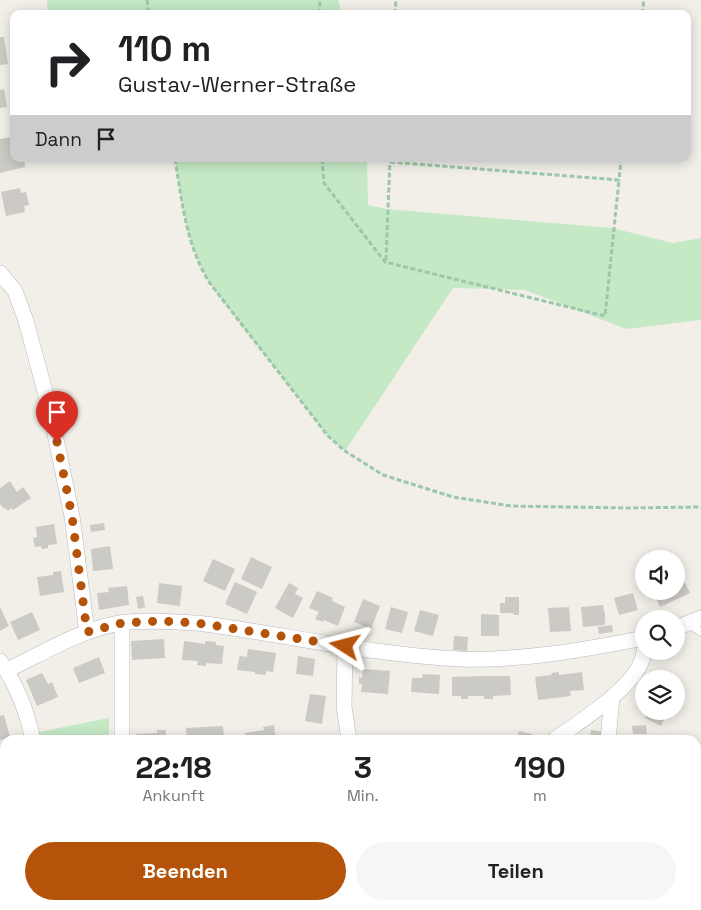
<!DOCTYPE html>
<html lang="de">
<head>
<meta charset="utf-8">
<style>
	body { margin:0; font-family:"Space Grotesk",sans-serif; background:#f6f6f6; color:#202124; height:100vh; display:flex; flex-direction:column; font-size:19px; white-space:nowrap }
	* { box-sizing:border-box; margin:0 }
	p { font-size:16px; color:#757577 }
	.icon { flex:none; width:28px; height:28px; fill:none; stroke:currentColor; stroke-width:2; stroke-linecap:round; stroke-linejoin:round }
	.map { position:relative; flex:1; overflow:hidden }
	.details { position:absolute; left:0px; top:735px; width:701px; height:175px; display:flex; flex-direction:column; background:#fff; border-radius:15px 15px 0 0; box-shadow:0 2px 12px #0003 }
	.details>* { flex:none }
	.top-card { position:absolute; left:10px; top:10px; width:681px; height:152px; border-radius:10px; box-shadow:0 2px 12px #0003; background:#fff; color:#202124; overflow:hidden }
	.buttons { position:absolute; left:635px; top:550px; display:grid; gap:10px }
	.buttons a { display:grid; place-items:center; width:50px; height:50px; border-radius:50%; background:#fff; box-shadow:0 2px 12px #0003; font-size:25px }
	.pin { position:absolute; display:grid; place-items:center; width:42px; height:42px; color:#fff; margin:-51px -21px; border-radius:50% 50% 50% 0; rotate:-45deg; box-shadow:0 0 5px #0007 }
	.pin .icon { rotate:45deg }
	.me { position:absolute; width:55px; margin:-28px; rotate:279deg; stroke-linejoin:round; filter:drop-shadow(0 0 4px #0008) }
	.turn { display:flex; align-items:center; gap:18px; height:105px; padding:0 25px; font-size:22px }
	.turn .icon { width:65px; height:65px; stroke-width:2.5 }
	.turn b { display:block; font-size:35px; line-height:42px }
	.then { display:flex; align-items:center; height:48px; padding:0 25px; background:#0003; gap:10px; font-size:19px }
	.eta { display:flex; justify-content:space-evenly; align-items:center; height:85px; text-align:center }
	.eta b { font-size:30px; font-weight:700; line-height:35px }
	.action { display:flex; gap:10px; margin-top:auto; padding:10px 25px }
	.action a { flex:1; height:58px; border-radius:30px; background:#b45309; color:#fff; font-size:20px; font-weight:700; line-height:58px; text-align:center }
	.action a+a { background:#f6f6f6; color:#202124 }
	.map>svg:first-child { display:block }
	.green { fill:#c5e8c5 }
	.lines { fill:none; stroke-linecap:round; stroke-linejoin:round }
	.stream { stroke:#aadaff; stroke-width:5 }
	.building { fill:#cccac5 }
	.service-casing { stroke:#b5b8bc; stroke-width:9 }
	.minor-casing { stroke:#b5b8bc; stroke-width:16 }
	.path { stroke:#9cc7a9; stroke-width:3; stroke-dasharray:5 2.5; stroke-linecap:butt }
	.service { stroke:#fff; stroke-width:8 }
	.minor { stroke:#fff; stroke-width:15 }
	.rail-casing { stroke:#b6b7b8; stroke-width:5.5 }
	.rail { stroke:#fff; stroke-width:4; stroke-dasharray:11; stroke-linecap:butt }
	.route { stroke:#b45309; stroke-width:9; stroke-dasharray:0 16.2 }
</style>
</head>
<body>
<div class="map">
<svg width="701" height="910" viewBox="0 0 701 910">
	<rect width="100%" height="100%" fill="#f1efe8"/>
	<!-- green -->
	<path class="green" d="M47,0h291l4,14h-294z
		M175,159h192l1,46 19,4 225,19 61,15 28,-5v82l-75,9 -101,-39 -72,-2 -108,163 -17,-15 -112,-144c-30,-43 -33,-83 -41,-133z
		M109,718v22h-69l-1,-8z
		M701,839v71h-12v-5h7v-58z"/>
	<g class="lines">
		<!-- stream -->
		<path class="stream" d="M701,875l-4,9 4,13"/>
	</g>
	<!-- building -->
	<path class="building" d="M0,37h4l4,27 -8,1z
		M4,89l3,18 -7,1v-18z
		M11,137v3h3v19h10l1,8 -25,6v-34z
		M20,188l1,5 5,-1 3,13 -5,1 1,6 -19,4 -5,-24z
		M10,481l7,11 6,-5 8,11 -18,12 -2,-2 -3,3 -2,-3 -2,1 -4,-5v-16z
		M104,523l1,7 -14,2 -1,-7z
		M54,524l3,20 -9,1v3l-6,1 -1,-3 -6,1 -2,-9 4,-1 -1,-10z
		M110,546l3,23 -20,2 -2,-22z
		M251,557l21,10 -10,22 -21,-10z
		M213,559l22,10 -10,22 -22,-10z
		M61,571l3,21 -24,4 -3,-19 16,-2v-3z
		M680,573l10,20 -30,14 -7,-16h23v-16z
		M235,582l22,10 -10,22 -22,-10z
		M159,583l23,3 -2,20 -23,-3z
		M289,583l9,5 -3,6 8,4 -10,20 -18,-10z
		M127,586l2,19 -30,5 -2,-17 12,-1 -1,-4z
		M317,591l16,7 -1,3 13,6 -7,19 -14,-6 -1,2 -8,-3 4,-7 -10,-4z
		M633,593l5,17 -19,5 -5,-17z
		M143,596l2,11 -7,2 -2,-12z
		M505,597h14v18h-5l-1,-2h-13v-10h5z
		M363,599l17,7 -9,23 -17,-7z
		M603,605l1,7h1v13l-22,2 -2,-20z
		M0,607l9,19 -9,5z
		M391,607l17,5 -6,21 -17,-4z
		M569,607l2,24 -21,1 -2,-24z
		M420,610l19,5 -6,21 -19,-5z
		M32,612l8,18 -22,10 -8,-18z
		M481,614l18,1v21h-18z
		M612,625l1,7 -14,2 -1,-7z
		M454,636l14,1 -1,14 -14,-1z
		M164,639l1,19 -33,2 -1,-19z
		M184,641l21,3v-3l11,1v3l8,1 -2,18 -16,-1v3l-9,-1 1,-4 -16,-1z
		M248,649l28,4 -3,19 -7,-1v4l-11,-1v-2l-18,-2 2,-12 1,-2 7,1z
		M298,656l17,3 -2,17 -17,-2z
		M99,657l6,16 -26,10 -6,-15z
		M363,669l27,2 -2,23 -27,-2 1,-8h-3v-7l3,1z
		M559,672v3l23,-3 2,18 -14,1 1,5 -33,4 -3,-23 17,-2 -1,-2z
		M42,673l6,11 4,-2 6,15 -21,9 -11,-26z
		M423,674l17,1 -1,19 -28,-2 1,-14h10z
		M484,676h26l1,19 -18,1v3h-9v-3h-16v3h-7v-3h-9v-19z
		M310,694l16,2 -4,28 -17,-3z
		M648,711h20l-7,15 -16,-8z
		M4,715l6,22 -10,3v-24z
		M274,725l2,15h-31v-7l19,-3 -1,-3z
		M646,725l1,9h-14l-1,-8z
		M223,726l1,14h-37l-1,-12z
		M157,730h9v10h-29l-1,-6 21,-1z
		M591,730l14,2 -1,8h-15z
		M519,731l13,3 -2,6 -13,-1z
		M139,905h26v1l-25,4z
		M279,905h17v5h-31v-3z
		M465,905h15l-1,5h-15z
		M518,905h24v5h-24z
		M617,905h33l14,4 -48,1z"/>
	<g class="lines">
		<!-- service casing -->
		<g class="service-casing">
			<path id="service" d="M689,624l12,8"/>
		</g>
		<!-- minor casing -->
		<g class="minor-casing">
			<path id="minor" d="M0,273l15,18 11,30 24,89 22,106 15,116
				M676,628l25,-10
				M345,646l-1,60 5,34
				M0,661c17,24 27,50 33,79
				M7,670c36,-17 73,-40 113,-47 25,-4 52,-1 77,0 87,11 174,32 263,36 61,2 124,-9 184,-21
				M122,740v-117
				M554,740c26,-19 88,-56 90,-89
				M608,740l4,-43
				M0,854l5,-1
				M121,905v5
				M251,905l1,5
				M384,905l1,5
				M498,910l1,-5
				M582,910v-5"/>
		</g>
		<!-- path -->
		<path class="path" d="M147,0l2,14
			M319,14l1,-14
			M395,14l1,-14
			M642,14l2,-14
			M175,159c7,43 11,85 34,123l119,154 17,15 38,24 70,22 58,9 115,2 75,-1
			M322,159l2,24 61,79 220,54 14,-136
			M390,162l229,18 2,-21
			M386,260l4,-101
			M0,777l5,-3
			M0,803l5,4
			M33,905v5"/>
		<!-- service -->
		<use href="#service" class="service"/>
		<!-- minor -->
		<use href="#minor" class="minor"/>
		<!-- rail casing -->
		<g class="rail-casing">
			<path id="rail" d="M0,862l5,18
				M0,902l2,8
				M12,905l1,5"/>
		</g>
		<!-- rail -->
		<use href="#rail" class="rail"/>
	</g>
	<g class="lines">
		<!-- route -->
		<path class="route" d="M57,442l15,74 15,116 35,-9 39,-2 36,2 148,23"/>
	</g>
</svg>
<div class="buttons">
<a><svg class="icon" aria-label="sound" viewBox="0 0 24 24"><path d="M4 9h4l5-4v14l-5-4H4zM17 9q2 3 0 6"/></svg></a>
<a><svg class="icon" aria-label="search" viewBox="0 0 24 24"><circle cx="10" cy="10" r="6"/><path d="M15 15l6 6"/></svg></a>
<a><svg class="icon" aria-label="layers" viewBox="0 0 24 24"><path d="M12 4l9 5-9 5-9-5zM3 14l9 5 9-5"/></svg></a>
</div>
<div class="pin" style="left:57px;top:442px;background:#d93025"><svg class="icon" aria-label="arrive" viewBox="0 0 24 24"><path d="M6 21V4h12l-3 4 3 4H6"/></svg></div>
<svg class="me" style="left:345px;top:646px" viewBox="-20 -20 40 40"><path d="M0-17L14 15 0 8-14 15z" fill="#b45309" stroke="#fff" stroke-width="4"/></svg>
<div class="top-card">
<div class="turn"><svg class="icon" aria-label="right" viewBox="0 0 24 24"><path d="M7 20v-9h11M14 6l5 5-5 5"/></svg><div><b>110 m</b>Gustav-Werner-Straße</div></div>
<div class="then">Dann<svg class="icon" aria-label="arrive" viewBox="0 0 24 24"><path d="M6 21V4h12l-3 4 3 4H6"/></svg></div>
</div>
<section class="details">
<div class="eta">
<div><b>22:18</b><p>Ankunft</p></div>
<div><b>3</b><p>Min.</p></div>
<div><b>190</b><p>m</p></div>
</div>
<div class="action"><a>Beenden</a><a>Teilen</a></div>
</section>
</div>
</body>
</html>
